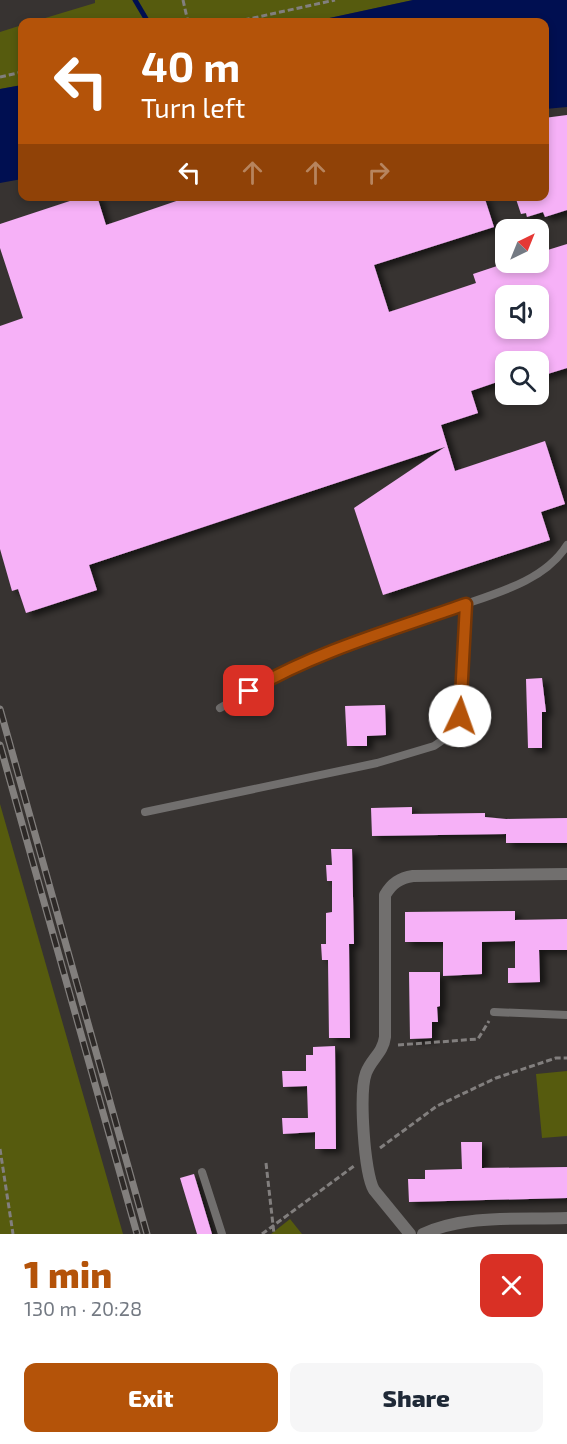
<!DOCTYPE html>
<html lang="en">
<head>
<meta charset="utf-8">
<style>
	body { margin:0; font-family:"Exo 2",sans-serif; background:#f6f6f7; color:#1f2937; height:100vh; display:flex; flex-direction:column; font-size:22px; white-space:nowrap }
	* { box-sizing:border-box; margin:0 }
	p { font-size:20px; color:#747a83 }
	.icon { flex:none; width:33px; height:33px; fill:none; stroke:currentColor; stroke-width:2; stroke-linecap:round; stroke-linejoin:round }
	.map { position:relative; height:1234px; overflow:hidden }
	.sheet { display:flex; flex-direction:column; background:#fff; flex:1 }
	.sheet>* { flex:none }
	.guide { position:absolute; left:18px; top:18px; width:531px; height:183px; border-radius:12px; box-shadow:0 3px 9px #0003; background:#b45309; color:#fff; overflow:hidden }
	.needle { width:39px; rotate:43deg }
	.fabs { position:absolute; left:495px; top:219px; display:grid; gap:12px }
	.fabs a { display:grid; place-items:center; width:54px; height:54px; border-radius:12px; background:#fff; box-shadow:0 3px 9px #0003; font-size:30px }
	.pin { position:absolute; display:grid; place-items:center; width:51px; height:51px; color:#fff; margin:-26px; border-radius:12px; box-shadow:0 3px 9px #0006 }
	.me { position:absolute; width:66px; margin:-33px; rotate:3deg; stroke-linejoin:round; filter:drop-shadow(0 0 4px #0008) }
	.turn { display:flex; align-items:center; gap:21px; height:126px; padding:0 24px; font-size:27px }
	.turn .icon { width:78px; height:78px; stroke-width:2.5 }
	.turn b { display:block; font-size:42px; line-height:51px }
	.lanes { display:flex; align-items:center; height:57px; padding:0 24px; background:#0003; justify-content:center; gap:30px; direction:ltr }
	.lanes .off { opacity:.35 }
	.round { display:grid; place-items:center; flex:none; width:63px; height:63px; border-radius:12px; background:#f6f6f7 }
	.headline { display:flex; align-items:center; justify-content:space-between; height:102px; padding:0 24px }
	h1 { font-size:36px; font-weight:800; line-height:45px; color:#b45309 }
	.cta { display:flex; gap:12px; margin-top:auto; padding:12px 24px }
	.cta a { flex:1; height:69px; border-radius:12px; background:#b45309; color:#fff; font-size:24px; font-weight:800; line-height:69px; text-align:center }
	.cta a+a { background:#f6f6f7; color:#1f2937 }
	.map>svg:first-child { display:block }
	.green { fill:#565b0e }
	.water { fill:#000f51 }
	.lines { fill:none; stroke-linecap:round; stroke-linejoin:round }
	.stream { stroke:#000f51; stroke-width:5 }
	.building { fill:#f6b1f7; fill-rule:evenodd; filter:url(#shadow) }
	.path { stroke:#827f7e; stroke-width:3; stroke-dasharray:6 3; stroke-linecap:butt }
	.service { stroke:#716f6e; stroke-width:8 }
	.minor { stroke:#716f6e; stroke-width:12 }
	.rail-casing { stroke:#827f7d; stroke-width:7 }
	.rail { stroke:#2d2927; stroke-width:4.5; stroke-dasharray:14; stroke-linecap:butt }
	.route-casing { stroke:#753606; stroke-width:15 }
	.route { stroke:#b45309; stroke-width:10 }
</style>
</head>
<body>
<div class="map">
<svg width="567" height="1234" viewBox="0 0 567 1234">
	<defs>
		<filter id="shadow"><feDropShadow dx="6" dy="4" stdDeviation="3" flood-color="#0009"/></filter>
	</defs>
	<rect width="100%" height="100%" fill="#373331"/>
	<!-- green -->
	<path class="green" d="M95,0h318l-102,22h-279l63,-19z
		M22,25v60l-22,4v-57z
		M0,804l123,430h-123z
		M567,1071v65l-25,2 -6,-64z
		M290,1219l12,15h-31z"/>
	<!-- water -->
	<path class="water" d="M413,0h154v107l-22,2 -1,-87h-233z
		M22,85v94l-22,4v-94z"/>
	<g class="lines">
		<!-- stream -->
		<path class="stream" d="M135,0l13,22"/>
	</g>
	<!-- building -->
	<path class="building" d="M567,115v95l-22,7 -2,-5 -16,5 -1,-4 -5,1 -6,-18h29v-78z
		M85,196h12l9,29 85,-29h293l10,31 -120,38 15,47 87,-29 -3,-9 36,-12h29v-9l29,-9v124l-29,9v-15h-32v17l-35,12 7,22 -37,12 14,46 90,-30 20,63 -24,8 9,28 -167,55 -29,-87 91,-61 -356,118 8,25 -71,23 -8,-24 -6,2 -12,-42v-223l23,-8 -23,-70v-24zM506,296h32v32h-32z
		M542,678l4,34h-4v36h-14l-2,-69z
		M385,705l1,30 -19,1v10h-20l-2,-40z
		M412,807v7l73,-1v4l21,2 61,-1v25h-61v-9l-134,2 -1,-28z
		M331,849h21l2,95h-5l1,94h-21l-1,-78h-6l-1,-16h5v-31l6,-1v-31h-5l-1,-16h6z
		M515,911v9l52,-1v31h-28l1,32 -32,1v-15h7v-27l-33,1v32l-39,2v-34h-38v-30z
		M409,972h31v34l-3,1 1,15h-6v16l-22,1z
		M335,1046l1,103h-21v-17l-32,2 -1,-16h26l-1,-32 -24,1 -1,-16h24v-16h7v-8z
		M461,1142h21v26l85,-1v31l-158,4 -1,-23h17v-9l37,-1z
		M194,1174l18,60h-15l-17,-56z"/>
	<g class="lines">
		<!-- path -->
		<path class="path" d="M183,0l5,22
			M235,22l100,-22
			M0,77l22,-5
			M398,1045l80,-6 11,-18
			M380,1148l57,-42 59,-28 60,-20h11
			M0,1149l13,85
			M266,1163l8,71
			M262,1234l92,-68"/>
		<!-- service -->
		<path class="service" d="M220,708c39,-23 80,-44 122,-61 37,-14 75,-26 112,-39 39,-14 90,-26 113,-63
			M145,812l232,-49 57,-17 19,-13 7,-18 6,-111
			M494,1012l73,3
			M202,1172l20,62"/>
		<!-- minor -->
		<path class="minor" d="M410,1234l-36,-44c-10,-17 -15,-98 -8,-117 5,-14 17,-20 19,-36v-142c7,-12 15,-17 28,-19l154,-2
			M423,1234c44,-20 97,-14 144,-16"/>
		<!-- rail casing -->
		<g class="rail-casing">
			<path id="rail" d="M0,709l147,525
				M0,745l137,489"/>
		</g>
		<!-- rail -->
		<use href="#rail" class="rail"/>
	</g>
	<g class="lines">
		<!-- route casing -->
		<g class="route-casing">
			<path id="route" d="M249,691c65,-39 146,-62 217,-87l-6,112"/>
		</g>
		<!-- route -->
		<use href="#route" class="route"/>
	</g>
</svg>
<div class="fabs">
<a><svg class="needle" viewBox="-14 -14 28 28"><path d="M0-13l5 13h-10z" fill="#e53935"/><path d="M0 13l5-13h-10z" fill="#747a83"/></svg></a>
<a><svg class="icon" aria-label="sound" viewBox="0 0 24 24"><path d="M4 9h4l5-4v14l-5-4H4zM17 9q2 3 0 6"/></svg></a>
<a><svg class="icon" aria-label="search" viewBox="0 0 24 24"><circle cx="10" cy="10" r="6"/><path d="M15 15l6 6"/></svg></a>
</div>
<div class="pin" style="left:249px;top:691px;background:#d93025"><svg class="icon" aria-label="arrive" viewBox="0 0 24 24"><path d="M6 21V4h12l-3 4 3 4H6"/></svg></div>
<svg class="me" style="left:460px;top:716px" viewBox="-20 -20 40 40"><circle r="19" fill="#fff"/><path d="M0-13L10 11 0 6-10 11z" fill="#b45309"/></svg>
<div class="guide">
<div class="turn"><svg class="icon" aria-label="left" viewBox="0 0 24 24"><path d="M17 20v-9H6M10 6l-5 5 5 5"/></svg><div><b>40 m</b>Turn left</div></div>
<div class="lanes"><svg class="icon" aria-label="left" viewBox="0 0 24 24"><path d="M17 20v-9H6M10 6l-5 5 5 5"/></svg><svg class="icon off" aria-label="ahead" viewBox="0 0 24 24"><path d="M12 20V5M6 11l6-6 6 6"/></svg><svg class="icon off" aria-label="ahead" viewBox="0 0 24 24"><path d="M12 20V5M6 11l6-6 6 6"/></svg><svg class="icon off" aria-label="right" viewBox="0 0 24 24"><path d="M7 20v-9h11M14 6l5 5-5 5"/></svg></div>
</div>
</div>
<section class="sheet">
<div class="headline"><div><h1>1 min</h1><p>130 m · 20:28</p></div><a class="round" style="background:#d93025;color:#fff"><svg class="icon" aria-label="close" viewBox="0 0 24 24"><path d="M6 6l12 12M18 6L6 18"/></svg></a></div>
<div class="cta"><a>Exit</a><a>Share</a></div>
</section>
</body>
</html>
